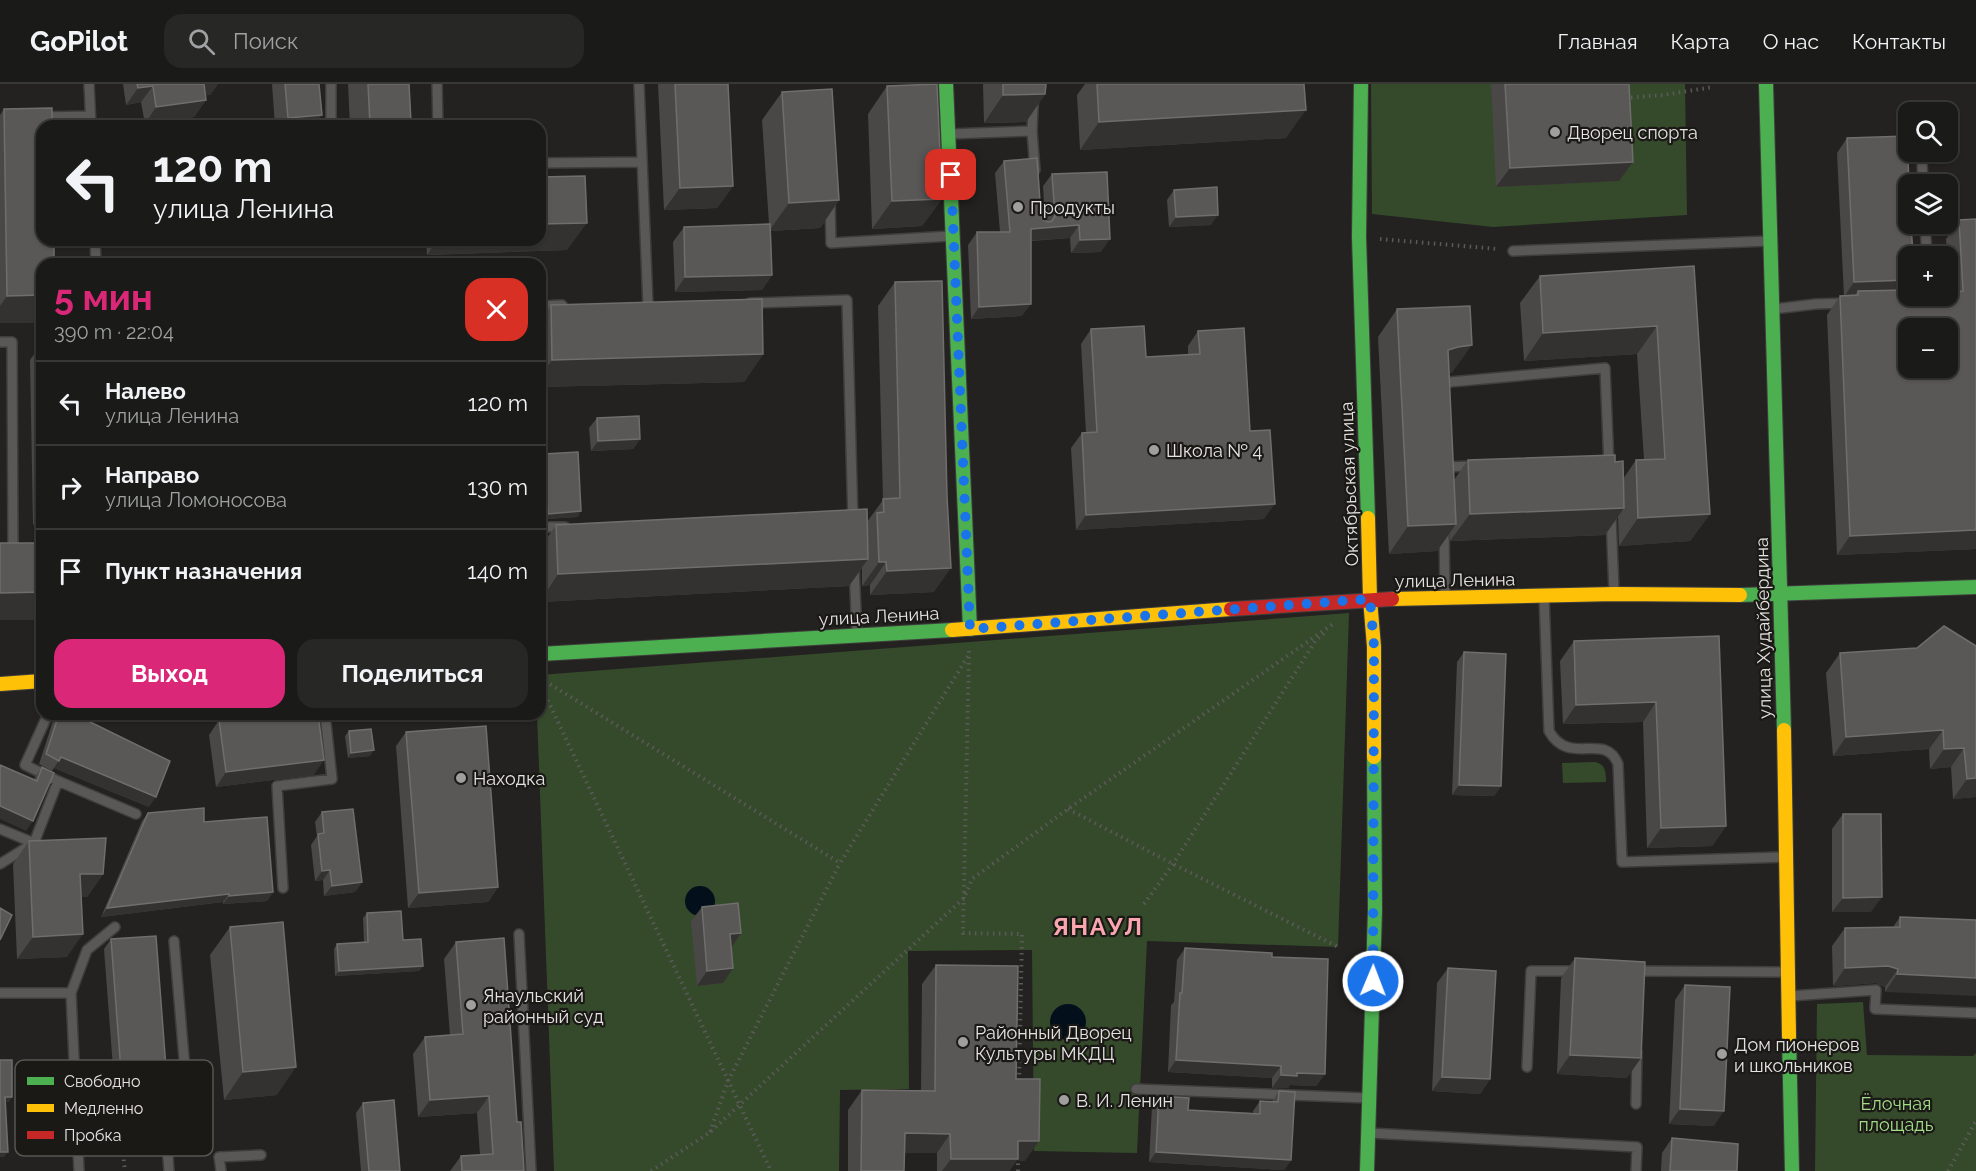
<!DOCTYPE html>
<html lang="ru">
<head>
<meta charset="utf-8">
<style>
	body { margin:0; font-family:Raleway,sans-serif; background:#272725; color:#f1f3f6; height:100vh; display:flex; flex-direction:column; font-size:22px; white-space:nowrap }
	* { box-sizing:border-box; margin:0 }
	p { font-size:20px; color:#9fa1a2 }
	.icon { flex:none; width:33px; height:33px; fill:none; stroke:currentColor; stroke-width:2; stroke-linecap:round; stroke-linejoin:round }
	.map { position:relative; flex:1; overflow:hidden }
	.sheet { position:absolute; left:36px; top:174px; width:510px; height:462px; display:flex; flex-direction:column; background:#1a1a18; border-radius:18px; box-shadow:0 2px 4px #0004,0 0 0 2px #383837 }
	.sheet>* { flex:none }
	.hud { position:absolute; left:36px; top:36px; width:510px; height:126px; border-radius:18px; box-shadow:0 2px 4px #0004,0 0 0 2px #383837; background:#1a1a18; color:#f1f3f6; overflow:hidden }
	.tools { position:absolute; left:1898px; top:18px; display:grid; gap:12px }
	.tools a { display:grid; place-items:center; width:60px; height:60px; border-radius:12px; background:#1a1a18; box-shadow:0 2px 4px #0004,0 0 0 2px #383837; font-size:30px }
	.pin { position:absolute; display:grid; place-items:center; width:51px; height:51px; color:#fff; margin:-26px; border-radius:12px; box-shadow:0 3px 9px #0006 }
	.me { position:absolute; width:66px; margin:-33px; rotate:1deg; stroke-linejoin:round; filter:drop-shadow(0 0 4px #0008) }
	.turn { display:flex; align-items:center; gap:21px; height:126px; padding:0 18px; font-size:27px }
	.turn .icon { width:78px; height:78px; stroke-width:2.5 }
	.turn b { display:block; font-size:42px; line-height:51px }
	.round { display:grid; place-items:center; flex:none; width:63px; height:63px; border-radius:18px; background:#272725 }
	.head { display:flex; align-items:center; justify-content:space-between; height:102px; padding:0 18px }
	h1 { font-size:36px; font-weight:700; line-height:45px; color:#db2777 }
	.cta { display:flex; gap:12px; margin-top:auto; padding:12px 18px }
	.cta a { flex:1; height:69px; border-radius:18px; background:#db2777; color:#fff; font-size:24px; font-weight:700; line-height:69px; text-align:center }
	.cta a+a { background:#272725; color:#f1f3f6 }
	ul { padding:0; list-style:none }
	li { display:flex; align-items:center; gap:18px; height:84px; padding:0 18px; border-top:2px solid #383837 }
	li div { flex:1 }
	li b { display:block; font-size:22px }
	li em { font-style:normal }
	header { display:flex; align-items:center; gap:36px; box-sizing:border-box; height:84px; padding:0 30px; background:#1a1a18; border-bottom:2px solid #383837 }
	header strong { font-size:28px }
	nav { display:flex; gap:33px; margin-inline-start:auto; font-size:21px }
	.search { width:420px; height:54px; background:#272725; display:flex; align-items:center; gap:15px; box-sizing:border-box; padding:0 21px; border-radius:18px; color:#9fa1a2; font-size:22px }
	.map>svg:first-child { display:block }
	.green { fill:#354a2b }
	.water { fill:#03101b }
	.lines { fill:none; stroke-linecap:round; stroke-linejoin:round }
	.lane-casing { stroke:#3f3e3d; stroke-width:12 }
	.fast-casing { stroke:#3f3e3d; stroke-width:16 }
	.slow-casing { stroke:#3f3e3d; stroke-width:16 }
	.jam-casing { stroke:#3f3e3d; stroke-width:16 }
	.path { stroke:#5b5a59; stroke-width:4; stroke-dasharray:1.5 4.5; stroke-linecap:butt }
	.lane { stroke:#595856; stroke-width:9 }
	.fast { stroke:#4caf50; stroke-width:14 }
	.slow { stroke:#ffc107; stroke-width:14 }
	.jam { stroke:#c62828; stroke-width:14 }
	.wall { fill:#494846 }
	.shaded-wall { fill:#333230 }
	.building { fill:#5a5856; stroke:#6f6e6c; stroke-width:1.5; fill-rule:evenodd }
	.route { stroke:#1a73e8; stroke-width:10; stroke-dasharray:0 18 }
	.poi-dot { fill:#a19f9d; stroke:#1b1916; stroke-width:2 }
	.labels { text-anchor:middle; dominant-baseline:central; stroke-width:4.5; stroke-linejoin:round; paint-order:stroke }
	.poi-label { font-size:18px; fill:#e5e3e1; stroke:#1b1916; text-anchor:start }
	.street-label { font-size:18px; fill:#e5e3e1; stroke:#1b1916 }
	.park-label { font-size:18px; fill:#a2de87; stroke:#1b1916 }
	.district-label { font-size:24px; font-weight:bold; letter-spacing:1.5px; fill:#faa6af; stroke:#1b1916 }
	.key { fill:#1b1916; stroke:#585653; stroke-width:1.5 }
	.key-label { font-size:16px; fill:#e5e3e1 }
</style>
</head>
<body>
<header>
<strong>GoPilot</strong>
<div class="search"><svg class="icon" aria-label="search" viewBox="0 0 24 24"><circle cx="10" cy="10" r="6"/><path d="M15 15l6 6"/></svg>Поиск</div>
<nav><a>Главная</a><a>Карта</a><a>О нас</a><a>Контакты</a></nav>
</header>
<div class="map">
<svg width="1976" height="1087" viewBox="0 0 1976 1087">
	<rect width="100%" height="100%" fill="#232220"/>
	<!-- green -->
	<path class="green" d="M1371,0h314l2,131 -194,12 -121,-13z
		M1349,529l-11,334 -191,-6 -10,212 -103,-2 -2,-201 -124,1 1,138 -69,1 -1,81h-285l-17,-457h3v-39z
		M1594,678c12,2 12,10 12,20l-43,1 -1,-20z
		M1863,918l4,53 106,1 3,-3v118h-161l2,-167z"/>
	<!-- water -->
	<path class="water" d="M685 817a15 15 0 1 1 30 0a15 15 0 1 1-30 0Z
		M1050 938a18 18 0 1 1 36 0a18 18 0 1 1-36 0Z"/>
	<g class="lines">
		<!-- lane casing -->
		<g class="lane-casing">
			<path id="lane" d="M89,0l2,42
				M437,0l1,42
				M639,0l9,221
				M42,33l48,-1
				M331,42v-42
				M1032,47l3,39
				M949,50l83,-3 2,-47
				M1922,78l1,22
				M540,79l101,-1
				M830,118l1,41 120,-7
				M1925,140l2,32
				M95,156l1,24
				M1513,167l256,-10
				M750,219l97,-3 6,222
				M540,222l22,-1
				M1773,225l43,-5 30,-1
				M0,258h12l1,204
				M1439,299l166,-15 4,98
				M1442,383l33,-1
				M1611,432l3,76
				M540,443h25
				M1444,447l1,64
				M854,482l3,69
				M1544,512l5,135c20,36 56,0 69,33l4,98 162,-5
				M58,697l78,33
				M0,745l34,14 24,-62 -33,-16 23,-51
				M0,780l32,-20
				M283,804l-6,-102 55,-7 -7,-65
				M519,850l12,237
				M1635,887l151,1
				M0,909h71
				M1790,912l86,-6 -1,19 101,4
				M1527,983l4,-96h45
				M1136,1005l232,9
				M1636,1020l1,-52
				M1369,1049l268,14 -1,24
				M79,1087l-8,-178 16,-43 28,-23
				M169,1087l-4,-54 24,-1 -15,-175
				M221,1087l-2,-14 42,-2"/>
		</g>
		<!-- fast casing -->
		<g class="fast-casing">
			<path id="fast" d="M946,0l24,545
				M1361,0l-2,153 9,281
				M1766,0l18,646
				M1740,511l236,-8
				M540,570l412,-24
				M1789,952l3,135
				M1367,1087l8,-261 -1,-153"/>
		</g>
		<!-- slow casing -->
		<g class="slow-casing">
			<path id="slow" d="M1368,434l2,81 4,48v110
				M1392,515l223,-5 125,1
				M952,546l279,-21
				M0,600l42,-3
				M1784,646l5,306"/>
		</g>
		<!-- jam casing -->
		<g class="jam-casing">
			<path id="jam" d="M1231,525l161,-10"/>
		</g>
		<!-- path -->
		<path class="path" d="M1625,14l38,-3 50,-8
			M1380,155l118,10
			M969,567l-6,282 59,1 -3,148
			M540,594l300,185 128,-207
			M540,600l231,487
			M1068,725l105,55 165,83
			M1144,820l29,-40 143,-224 11,-9
			M88,1011l29,-2 8,78
			M710,1048l18,-51 112,-218
			M651,1087l58,-38 255,-235 8,-19 96,-70 265,-185
			M1018,1087v-15
			M1948,1087l28,-50"/>
		<!-- lane -->
		<use href="#lane" class="lane"/>
		<!-- fast -->
		<use href="#fast" class="fast"/>
		<!-- slow -->
		<use href="#slow" class="slow"/>
		<!-- jam -->
		<use href="#jam" class="jam"/>
	</g>
	<!-- wall -->
	<path class="wall" d="M123,0h95l-8,11h-5l1,5 -12,17 -49,7 -4,-22 -15,3z
		M272,0h47l-5,42h-39z
		M348,0h61l2,38 23,4h-84z
		M658,0h70l5,102 -16,22 -53,2z
		M983,0h63l-1,10 -19,28 -42,1z
		M1085,0h219l-18,54 -206,12 -3,-55z
		M1491,0h138l4,78 -14,19 -123,6z
		M887,2l55,113 -20,27 -50,3 -4,-115z
		M782,8l57,108 -19,28 -49,3 1,44 -10,15 -87,2 -2,-50 11,-15 85,-3 -7,-104z
		M4,25l31,214h-35v-208z
		M1847,54l61,150 -1,2 1,6 41,-5 -3,-52 13,-19 17,-1v330l-139,6 -10,-240 13,-19h4l-7,-143z
		M1004,77l39,59 2,1 -2,-35 9,-12 49,78 -30,1 -1,-15 -39,3 -9,75 -51,3 -3,-74 9,-13h23l-5,-59z
		M1174,106l37,35 -42,2 -2,-27z
		M426,156h114l27,10 -140,5z
		M1694,182l16,248 -20,27 -71,5 -1,-29 -13,18 -155,6v-8l-13,18 -48,3 -11,-217 19,-28 55,64h-3l5,107 14,-20 147,2 8,17 13,-19h8l-7,-106 -113,7 -4,-58 20,-27z
		M895,198l39,310 -64,3v-10l-8,1v-18l-13,18 -309,16v-54l16,-23 311,-3 16,-22 -5,-194z
		M551,221l212,49 -19,28 -204,5v-67z
		M1091,245l55,28 42,-2v-9l10,-15 52,100 14,88 -188,11 -5,-82 11,-15h4l-5,-89z
		M42,259v182h-9l-3,-165z
		M597,334l43,21 -7,10 -42,2 -2,-23z
		M544,370l34,63 -33,2 -4,-60z
		M1944,542l32,171 -23,2 -2,-32 -21,2 -1,-20 -96,7 -7,-83 14,-20 77,-5z
		M1719,552l7,190 -14,20 -65,2 -4,-126 -80,2 -3,-63 14,-20z
		M1464,568l37,134 -7,10 -42,-1 5,-133z
		M56,630h18l75,93 -95,-39 -2,3 -13,-7 15,-46z
		M219,636l95,55 -98,12 -7,-52z
		M349,647l21,25 -22,2 -3,-22z
		M406,648l92,155 -10,15 -80,6 -12,-162z
		M42,683l-16,64 8,-52z
		M322,728l40,70 -7,10 -31,4 -1,-16 -8,1 -4,-36 6,-9 -2,-14z
		M148,729l56,9 69,70 -6,9 -44,3v-2l-122,15 41,-96z
		M1843,730l28,98h-39v-83z
		M29,757l74,33 -16,23h-6l-14,60 -50,2 -4,-95z
		M702,823l29,40 -8,36 -26,3 -6,-65z
		M367,829l36,27 20,26 -4,5 -84,5 -1,-27 3,-5 27,-1 -1,-25z
		M1900,833l76,3 -91,72v-5l-9,-4 -43,3 -1,-40 13,-18 48,-1z
		M230,843l47,168 -53,5 -14,-145z
		M111,855l47,139 -44,3 -10,-132z
		M456,858l61,180 7,49h-74l11,-15 19,-1 -3,-42 -59,4 -5,-63 12,-17 25,-2 -6,-76z
		M1185,864l87,9 53,117 -9,12 -26,-1 -2,3h-16v-10l-104,-6 3,-67 3,-3 3,-42z
		M1575,874l52,120 -70,-4 4,-96z
		M936,881l80,114 9,82 -8,-1 -8,11h-72v-18h-33v18h-56v-61l14,-20 59,1 1,-107z
		M1448,884l42,111 -10,15 -48,-3 5,-108z
		M1685,901l29,141 -45,-2 6,-124z
		M1279,1007l12,69 -7,10 -135,-8 3,-56 7,-10 29,14 65,3v-2l7,-10 12,1z
		M363,1019l37,68h-39l-5,-58z
		M1672,1054l65,33h-76l1,-18z"/>
	<!-- shaded-wall -->
	<path class="shaded-wall" d="M200,0h18l-8,11 -19,2z
		M153,2l-12,16 -15,3 12,-17z
		M1045,10l-19,28 -42,1 19,-28z
		M206,16l-12,17 -49,7 11,-17z
		M1306,26l-20,28 -206,12 19,-28z
		M322,31l-8,11h-32l6,-8z
		M386,40l-2,2h-15l1,-1z
		M1633,78l-14,19 -123,6 14,-19z
		M733,102l-16,22 -53,2 16,-22z
		M942,115l-20,27 -50,3 20,-28z
		M839,116l-19,28 -51,3 20,-28z
		M1218,131l-7,10 -42,2 7,-10z
		M587,139l-20,27 -140,5 10,-15h103v-16z
		M1079,141l-9,13 -47,3 8,-12z
		M1110,155l-9,13 -30,1 9,-13z
		M772,191l-10,15 -87,2 10,-15z
		M1908,196v8l-5,7 -45,-4 -4,5 -10,1 10,-15z
		M42,211v18l-7,10h-35v-17l7,-10z
		M1031,220l-9,12 -51,3 8,-12z
		M1657,242l-20,28 -113,7 19,-28z
		M1472,261l-20,28 -14,1 10,-24 10,-3z
		M763,270l-19,28 -204,5v-10l12,-17z
		M640,355l-7,10 -42,2 7,-10z
		M1275,420l-11,15 -188,11 10,-15z
		M1624,424l-19,27 -155,6 20,-27z
		M581,427l-3,6 -33,2 3,-5z
		M42,429v12h-9z
		M1710,430l-20,27 -71,5 19,-28z
		M1456,440l-19,27 -48,3 19,-28z
		M1976,446v19l-139,6 13,-19z
		M868,475l-19,27 -309,16 18,-28z
		M879,478h7l-16,23 -8,1z
		M951,484l-17,24 -64,3 17,-24z
		M42,508v28h-42v-27z
		M1656,618l-13,20 -80,2 13,-19z
		M1943,646l-14,19 -96,7 13,-19z
		M1964,664l-13,19 -21,2 14,-20z
		M374,666l-4,6 -22,2 3,-5z
		M61,673l95,40 -7,10 -95,-39z
		M324,676l-10,15 -98,12 10,-15z
		M1976,694v19l-23,2 14,-20z
		M1459,701l42,1 -7,10 -42,-1z
		M0,722l33,15 -7,10 -26,-12z
		M1726,742l-14,20 -65,2 14,-20z
		M330,786l-7,10 -8,1 7,-10z
		M80,790h23l-16,23h-23z
		M362,798l-7,10 -31,4 8,-10z
		M498,803l-10,15 -80,6 11,-15z
		M273,808l-6,9 -44,3 6,-8z
		M229,810l-6,8 -122,15 6,-9z
		M1882,813l-11,15h-39l11,-14z
		M741,849l-10,15 -1,-14z
		M83,850l-16,23 -50,2 16,-22z
		M423,882l-4,5 -84,5 4,-5z
		M1888,882l10,3 -13,18 -9,-4 -43,3 12,-18z
		M733,884l-10,15 -26,3 10,-15z
		M1897,890l79,4v18l-91,-4z
		M1570,971l71,3 -14,20 -70,-4z
		M1176,976l105,6 -9,12 -104,-6z
		M296,983l-19,28 -53,5 19,-28z
		M166,984l-8,10 -44,3 7,-10z
		M1297,989l28,1 -9,12 -26,-1 -2,3h-16l9,-13z
		M1442,993l48,2 -10,15 -48,-3z
		M489,1012l-12,17 -59,4 12,-17z
		M5,1013h7l-3,5h-8z
		M1680,1025l44,2 -10,15 -45,-2z
		M905,1049l45,1 -13,19h-46z
		M1018,1057h21l-14,20 -8,-1 -8,11h-67l9,-12z
		M0,1068h8l-4,5h-4z
		M1156,1068l135,8 -7,10 -135,-8z"/>
	<!-- building -->
	<path class="building" d="M137,0h67l2,16 -50,7 -3,-21 -15,2z
		M285,0h34l3,31 -34,3z
		M368,0h41l2,38 23,-1v5h-48v-2l-16,1z
		M675,0h53l5,102 -53,2z
		M937,0l5,115 -50,2 -5,-115z
		M1003,0h43l-1,10 -42,1z
		M1097,0h207l2,26 -207,12z
		M1505,0h124l4,78 -123,6z
		M832,5l7,111 -50,3 -7,-111z
		M52,24v18h-10v114h12v24h-12v31l-35,1 -3,-187z
		M1907,52l2,48h-1v40h3l2,32h-5v24l-54,2 -7,-144z
		M1037,74l4,58 2,4 5,2 4,-1 3,-5 -3,-42 55,-2 3,67 -30,1 -1,-15 -48,4v75l-52,3 -2,-75h33l-6,-71z
		M585,92l2,47 -47,1v-47z
		M1217,103l1,28 -42,2 -2,-27z
		M1976,135v311l-126,6 -10,-240 18,-1v-4l50,-1v6h39v-4l16,-1 -4,-71zM1908,244h39v40h-39z
		M770,140l2,51 -87,2 -1,-50z
		M1694,182l16,248 -72,4 -2,-58 29,-1 -8,-133 -114,7 -3,-57z
		M942,197l5,215 4,72 -64,3 -1,-9h-7l-2,-49 7,-1 -1,-13 17,-1 -5,-216z
		M762,215l1,55 -211,6 -1,-55z
		M1470,222l2,39 -14,2 -10,3 8,174 -48,2 -11,-217z
		M1144,242l2,31 54,-3 -2,-23 46,-3 6,103 20,-1 5,74 -189,11 -4,-82 15,-1 -6,-103z
		M639,332l1,23 -42,2 -1,-23z
		M578,368l3,59 -33,3 -4,-60z
		M1615,371v7l8,-1 1,47 -154,6 -2,-54z
		M867,425l1,50 -310,15 -2,-49z
		M0,459h42v49l-42,1z
		M1944,542l32,20v132l-9,1 -3,-31 -20,1 -1,-19 -97,7 -6,-84 77,-5z
		M1719,552l7,190 -65,2 -5,-126 -80,3 -2,-64z
		M1464,568l42,2 -5,132 -42,-1z
		M59,630h15l96,47 -14,36 -95,-40 -2,4 -13,-7z
		M270,630h48l6,46 -98,12 -7,-52z
		M486,642l12,161 -79,6 -13,-161z
		M371,645l3,21 -23,3 -2,-22z
		M0,681l37,16 5,-14 12,6 -21,48 -33,-15z
		M204,724v14l63,-5 6,75 -44,4v-2l-122,14 41,-95z
		M353,725l9,73 -30,4 -2,-16 -8,1 -4,-37 6,-1 -2,-21z
		M1843,730h38l1,83 -39,1z
		M106,754l-3,36h-23l3,60 -50,3 -4,-96z
		M738,819l3,30 -11,1 3,34 -26,3 -5,-64z
		M0,824l12,7 -12,25z
		M401,827l2,29 18,-1 2,27 -84,5 -2,-27 31,-2 -1,-29z
		M1900,833l76,3v58l-79,-4 1,-5 -10,-3 -43,2v-40l55,-1z
		M283,838l13,145 -53,5 -13,-145z
		M156,852l10,132 -45,3 -10,-132z
		M504,854l13,184h4l3,49h-62l-1,-15 32,-2 -4,-58 -59,4 -5,-63 38,-3 -7,-92z
		M1185,864l87,5v4l56,2 -3,115 -28,-1v3l-16,-1v-9l-105,-6 4,-67h2z
		M1575,874l70,4 -4,96 -71,-3z
		M936,881l82,1 -2,113h24l-1,62h-21v18h-67l-1,-25 -45,-1 -1,38h-43l1,-81 73,1z
		M1448,884l48,3 -6,108 -48,-2z
		M1685,901l45,2 -6,124 -44,-2z
		M0,976h12v37h-7l3,55h-8z
		M1279,1007l16,1 -4,68 -135,-8 3,-56 30,2 -1,12 72,4v-13l18,1z
		M394,1016l6,71h-31l-6,-68z
		M1672,1054l66,6 -1,27h-67z"/>
	<g class="lines">
		<!-- route -->
		<path class="route" d="M951,91l19,454 400,-30 4,47 -1,335"/>
	</g>
	<!-- markers -->
	<g class="poi-dot">
		<circle cx="1555" cy="48" r="6"/>
		<circle cx="1018" cy="123" r="6"/>
		<circle cx="1154" cy="366" r="6"/>
		<circle cx="461" cy="694" r="6"/>
		<circle cx="471" cy="921" r="6"/>
		<circle cx="963" cy="958" r="6"/>
		<circle cx="1722" cy="970" r="6"/>
		<circle cx="1064" cy="1016" r="6"/>
	</g>
	<g class="labels">
		<!-- poi labels -->
		<g class="poi-label">
			<text x="1567" y="48">Дворец спорта</text>
			<text x="1030" y="123">Продукты</text>
			<text x="1166" y="366">Школа № 4</text>
			<text x="473" y="694">Находка</text>
			<text x="483" y="911">Янаульский<tspan x="483" dy="21">районный суд</tspan></text>
			<text x="975" y="948">Районный Дворец<tspan x="975" dy="21">Культуры МКДЦ</tspan></text>
			<text x="1734" y="960">Дом пионеров<tspan x="1734" dy="21">и школьников</tspan></text>
			<text x="1076" y="1016">В. И. Ленин</text>
		</g>
		<!-- street labels -->
		<g class="street-label">
			<text transform="translate(1349 400) rotate(-92)">Октябрьская улица</text>
			<text transform="translate(1455 496) rotate(-1)">улица Ленина</text>
			<text transform="translate(879 532) rotate(-3)">улица Ленина</text>
			<text transform="translate(1763 544) rotate(-91)">улица Худайбердина</text>
		</g>
		<!-- park labels -->
		<g class="park-label">
			<text x="1896" y="1019">Ёлочная<tspan x="1896" dy="21">площадь</tspan></text>
		</g>
		<!-- district labels -->
		<g class="district-label">
			<text x="1098" y="842">ЯНАУЛ</text>
		</g>
	</g>
	<!-- legend -->
	<rect x="15" y="976" width="198" height="96" rx="9" class="key"/>
	<rect x="27" y="993" width="27" height="8" fill="#4caf50"/>
	<rect x="27" y="1020" width="27" height="8" fill="#ffc107"/>
	<rect x="27" y="1047" width="27" height="8" fill="#c62828"/>
	<g class="key-label">
		<text x="64" y="1003">Свободно</text>
		<text x="64" y="1030">Медленно</text>
		<text x="64" y="1057">Пробка</text>
	</g>
</svg>
<div class="tools">
<a><svg class="icon" aria-label="search" viewBox="0 0 24 24"><circle cx="10" cy="10" r="6"/><path d="M15 15l6 6"/></svg></a>
<a><svg class="icon" aria-label="layers" viewBox="0 0 24 24"><path d="M12 4l9 5-9 5-9-5zM3 14l9 5 9-5"/></svg></a>
<a>+</a>
<a>−</a>
</div>
<div class="pin" style="left:951px;top:91px;background:#d93025"><svg class="icon" aria-label="arrive" viewBox="0 0 24 24"><path d="M6 21V4h12l-3 4 3 4H6"/></svg></div>
<svg class="me" style="left:1373px;top:897px" viewBox="-20 -20 40 40"><circle r="17" fill="#1a73e8" stroke="#fff" stroke-width="3"/><path d="M0-11L8 9 0 5-8 9z" fill="#fff"/></svg>
<div class="hud">
<div class="turn"><svg class="icon" aria-label="left" viewBox="0 0 24 24"><path d="M17 20v-9H6M10 6l-5 5 5 5"/></svg><div><b>120 m</b>улица Ленина</div></div>
</div>
<section class="sheet">
<div class="head"><div><h1>5 мин</h1><p>390 m · 22:04</p></div><a class="round" style="background:#d93025;color:#fff"><svg class="icon" aria-label="close" viewBox="0 0 24 24"><path d="M6 6l12 12M18 6L6 18"/></svg></a></div>
<ul>
<li><svg class="icon" aria-label="left" viewBox="0 0 24 24"><path d="M17 20v-9H6M10 6l-5 5 5 5"/></svg><div><b>Налево</b><p>улица Ленина</p></div><em>120 m</em></li>
<li><svg class="icon" aria-label="right" viewBox="0 0 24 24"><path d="M7 20v-9h11M14 6l5 5-5 5"/></svg><div><b>Направо</b><p>улица Ломоносова</p></div><em>130 m</em></li>
<li><svg class="icon" aria-label="arrive" viewBox="0 0 24 24"><path d="M6 21V4h12l-3 4 3 4H6"/></svg><div><b>Пункт назначения</b></div><em>140 m</em></li>
</ul>
<div class="cta"><a>Выход</a><a>Поделиться</a></div>
</section>
</div>
</body>
</html>
